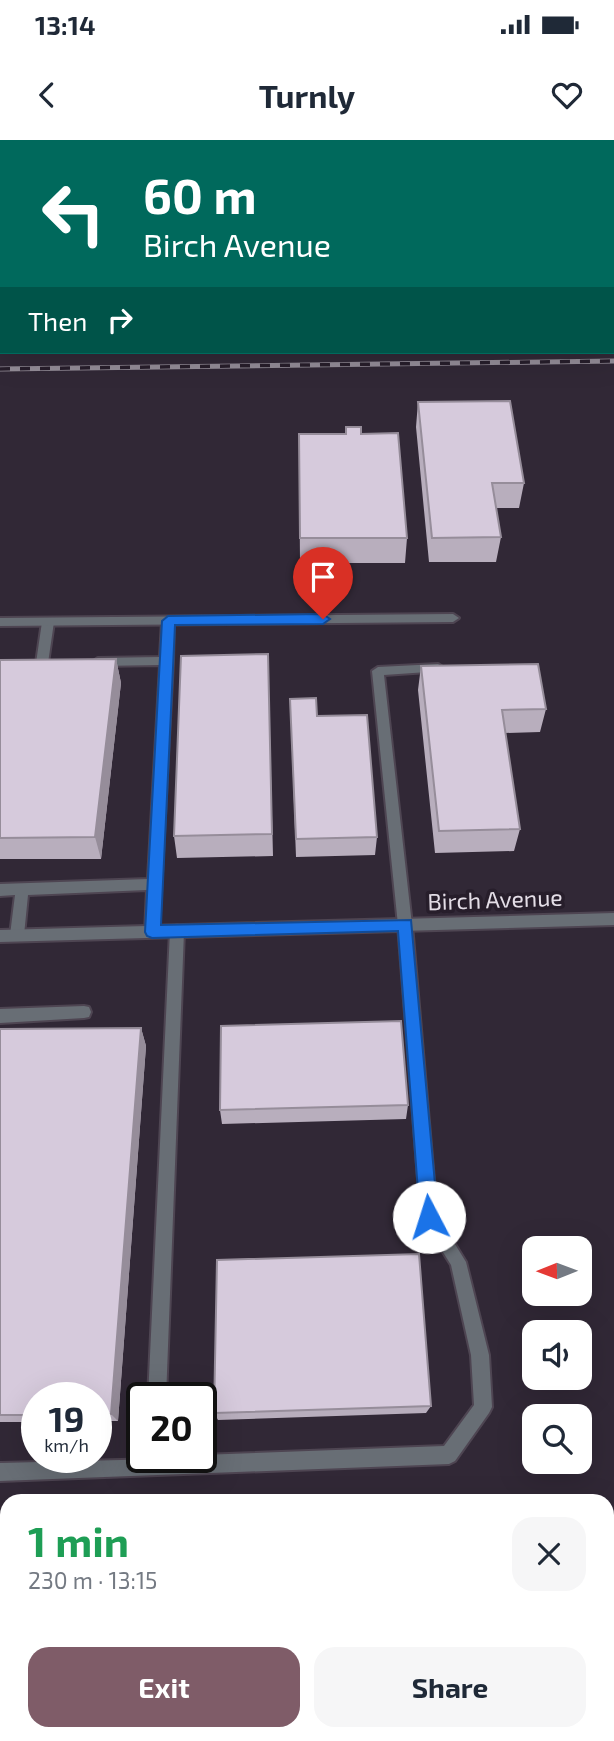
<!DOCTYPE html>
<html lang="en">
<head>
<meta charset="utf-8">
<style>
	body { margin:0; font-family:"Exo 2",sans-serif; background:#f6f6f7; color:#1f2937; height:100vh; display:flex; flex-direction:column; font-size:26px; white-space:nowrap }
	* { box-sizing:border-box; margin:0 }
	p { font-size:23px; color:#747a83 }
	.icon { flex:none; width:38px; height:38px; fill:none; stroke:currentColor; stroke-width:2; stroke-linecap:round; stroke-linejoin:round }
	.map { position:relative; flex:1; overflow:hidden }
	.drawer { position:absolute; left:0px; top:1354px; width:614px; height:247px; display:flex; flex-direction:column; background:#fff; border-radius:21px 21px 0 0; box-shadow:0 7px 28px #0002 }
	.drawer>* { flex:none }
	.banner { position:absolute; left:0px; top:0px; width:614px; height:214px; box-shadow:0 7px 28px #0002; background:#00695c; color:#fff; overflow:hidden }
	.needle { width:46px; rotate:269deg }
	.controls { position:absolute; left:522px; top:1096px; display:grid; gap:14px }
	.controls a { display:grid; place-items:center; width:70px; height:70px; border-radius:14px; background:#fff; box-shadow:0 7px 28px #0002; font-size:35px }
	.speed { position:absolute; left:21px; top:1242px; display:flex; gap:14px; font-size:35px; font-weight:700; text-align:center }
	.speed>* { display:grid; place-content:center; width:91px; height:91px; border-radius:50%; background:#fff; box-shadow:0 7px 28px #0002; line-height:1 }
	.speed small { font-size:18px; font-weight:400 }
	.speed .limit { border:4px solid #111; border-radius:10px; background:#fff; color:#111 }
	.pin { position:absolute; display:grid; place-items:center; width:60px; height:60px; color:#fff; margin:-72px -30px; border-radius:50% 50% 50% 0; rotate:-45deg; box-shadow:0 0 7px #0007 }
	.pin .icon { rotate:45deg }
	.me { position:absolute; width:77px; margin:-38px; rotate:355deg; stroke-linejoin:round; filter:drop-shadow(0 0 5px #0008) }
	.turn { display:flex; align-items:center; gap:24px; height:147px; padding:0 28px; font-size:32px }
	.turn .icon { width:91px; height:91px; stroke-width:2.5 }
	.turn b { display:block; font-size:49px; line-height:60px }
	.then { display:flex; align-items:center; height:66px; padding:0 28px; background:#0003; gap:14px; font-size:26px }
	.round { display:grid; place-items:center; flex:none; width:74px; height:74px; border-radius:21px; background:#f6f6f7 }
	.summary { display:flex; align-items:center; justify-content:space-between; height:119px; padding:0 28px }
	h1 { font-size:42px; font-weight:700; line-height:52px; color:#1e9e55 }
	.cta { display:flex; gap:14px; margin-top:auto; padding:14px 28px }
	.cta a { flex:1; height:80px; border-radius:21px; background:#7f5c68; color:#fff; font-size:28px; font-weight:700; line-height:80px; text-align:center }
	.cta a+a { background:#f6f6f7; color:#1f2937 }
	.status { display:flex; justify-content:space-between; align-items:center; height:49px; padding:0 35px; background:#fff; direction:ltr }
	.status svg { height:19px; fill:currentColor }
	header { display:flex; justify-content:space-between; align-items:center; height:91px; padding:0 28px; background:#fff; font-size:32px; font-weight:700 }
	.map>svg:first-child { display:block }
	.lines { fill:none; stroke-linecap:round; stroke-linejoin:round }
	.stream { fill:#5e7987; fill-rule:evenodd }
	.service-casing { stroke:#4e4552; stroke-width:4 }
	.minor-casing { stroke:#4e4552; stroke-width:4 }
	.service { fill:#686e75; fill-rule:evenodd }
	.minor { fill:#686e75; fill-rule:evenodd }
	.rail-casing { stroke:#938c97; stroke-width:5 }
	.rail { stroke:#271e2b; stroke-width:3.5; stroke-dasharray:10; stroke-linecap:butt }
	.wall { fill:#b8aebd }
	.shaded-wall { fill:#968d9a }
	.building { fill:#d6cadc; stroke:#968d9a; stroke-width:2 }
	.route { fill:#1a73e8; stroke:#114b97; stroke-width:2 }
	.labels { text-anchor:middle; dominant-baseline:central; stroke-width:7; stroke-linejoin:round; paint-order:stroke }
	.street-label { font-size:23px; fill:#e4dee7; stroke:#271e2b }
</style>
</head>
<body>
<div class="status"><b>13:14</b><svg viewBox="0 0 49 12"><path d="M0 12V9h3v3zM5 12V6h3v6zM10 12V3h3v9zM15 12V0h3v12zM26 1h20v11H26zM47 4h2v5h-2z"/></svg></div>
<header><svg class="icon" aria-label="back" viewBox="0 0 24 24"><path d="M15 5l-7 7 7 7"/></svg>Turnly<svg class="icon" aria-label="heart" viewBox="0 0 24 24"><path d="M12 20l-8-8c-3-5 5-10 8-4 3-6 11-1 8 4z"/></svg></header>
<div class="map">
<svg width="614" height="1601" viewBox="0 0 614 1601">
	<rect width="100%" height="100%" fill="#312836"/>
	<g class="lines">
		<!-- stream -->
		<path class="stream" d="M612,145h2v4h-2z
			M0,149h2v4h-2z"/>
		<!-- service casing -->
		<g class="service-casing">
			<path id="service" d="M282,0h8v2h-8z
				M491,0h8v2h-8z
				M0,32h2v4h-2z
				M168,477l6,4 -1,40 -14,271 -2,4h-10l-2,-4 2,-42 -119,5 -4,40 -2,4h-10l-2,-4 5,-40 -15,1v-12l148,-5 12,-214 -62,1 -6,-4 6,-4 62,-1 2,-36z
				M48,478l6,4 -6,41 -6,4 -6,-4 6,-41z
				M438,524l6,4 -2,3 -58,4 28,250 25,290 29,47 23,93 3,52 -3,6 -34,48 -6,3 -449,17v-18l201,-5v-3l243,-9 30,-41 -3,-50 -20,-90 -30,-48 -23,-292 -26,-254 6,-4z
				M177,785l5,2 2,4 -18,467h-18l22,-467 2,-4z
				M84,866l5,1 2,5 -2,5 -5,1 -84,5v-14z
				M0,1432h7v18h-7z
				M271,1594h20v7h-20z
				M379,1594h20v7h-20z"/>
		</g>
		<!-- minor casing -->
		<g class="minor-casing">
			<path id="minor" d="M453,474l6,4 -6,4 -453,4v-8z
				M614,773v12l-614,17v-12z"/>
		</g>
		<!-- service -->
		<use href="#service" class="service"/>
		<!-- minor -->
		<use href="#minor" class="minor"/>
		<!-- rail casing -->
		<g class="rail-casing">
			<path id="rail" d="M0,229l614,-8"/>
		</g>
		<!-- rail -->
		<use href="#rail" class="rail"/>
	</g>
	<!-- wall -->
	<path class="wall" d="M50,0h39v2h-38z
		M153,0h31v2h-31z
		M544,0h70v73h-2v-71h-68z
		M418,262l106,81 -5,25h-23l5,29 -5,25h-67l-13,-135z
		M346,287l15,7 46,104 -2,25h-105l-1,-129h47z
		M268,514l5,202 -96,2 -3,-22z
		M116,519l5,24 -20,176h-101v-199z
		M421,526l125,43 -6,23 -35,1 15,96 -6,22 -79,2 -17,-163z
		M290,559l27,17 60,121 -2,18 -79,2z
		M141,888l5,18 -28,375h-22v-23h-59v24h-37v-393z
		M408,965l-2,14 -184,5 -2,-14z
		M431,1266l-5,7 -208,7 -4,-7z"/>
	<!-- shaded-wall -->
	<path class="shaded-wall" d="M116,519l5,24 -20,176 -6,-22z
		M141,888l5,18 -28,375 -7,-7z
		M232,1594h3v7h-3z"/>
	<!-- building -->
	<path class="building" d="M554,0h60v48h-2v-46h-57z
		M510,261l14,82h-32l9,54 -69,1 -14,-136z
		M346,287h15v7l37,-1 9,105h-107l-1,-104h47z
		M268,514l4,180 -98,2 7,-180z
		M116,519l-21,178 -95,1v-178z
		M538,524l8,45 -44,1 18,119 -81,2 -18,-165z
		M316,558l1,18 50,-1 10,122 -81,2 -6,-140z
		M401,881l7,84 -188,5 1,-84z
		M141,888l-30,386h-15v-16h-59v17h-37v-386z
		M419,1114l12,152 -217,7 3,-153z
		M0,1466h7v128h225v7h-232z"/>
	<!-- route -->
	<path class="route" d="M323,474l7,5 -7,5 -148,1 -14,300 250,-5 27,297 -2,7 -7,2 -6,-2 -3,-7 -22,-286 -246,7 -5,-2 -2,-4 17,-311 6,-5z"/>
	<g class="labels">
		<!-- street labels -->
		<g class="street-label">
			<text transform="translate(495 759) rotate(-2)">Birch Avenue</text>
		</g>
	</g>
</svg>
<div class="controls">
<a><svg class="needle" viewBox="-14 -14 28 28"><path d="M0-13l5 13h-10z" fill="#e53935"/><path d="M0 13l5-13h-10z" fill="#747a83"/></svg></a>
<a><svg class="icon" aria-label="sound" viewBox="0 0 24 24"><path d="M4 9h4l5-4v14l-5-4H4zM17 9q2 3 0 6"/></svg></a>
<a><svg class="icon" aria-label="search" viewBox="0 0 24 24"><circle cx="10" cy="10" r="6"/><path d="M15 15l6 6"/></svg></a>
</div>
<div class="speed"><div>19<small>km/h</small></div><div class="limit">20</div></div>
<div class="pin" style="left:323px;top:479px;background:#d93025"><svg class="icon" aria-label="arrive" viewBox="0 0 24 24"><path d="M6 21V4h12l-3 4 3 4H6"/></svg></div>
<svg class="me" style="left:429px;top:1077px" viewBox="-20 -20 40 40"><circle r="19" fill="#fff"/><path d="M0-13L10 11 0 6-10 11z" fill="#1a73e8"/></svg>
<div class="banner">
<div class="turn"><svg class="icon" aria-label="left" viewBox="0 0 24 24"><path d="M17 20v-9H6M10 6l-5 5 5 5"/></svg><div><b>60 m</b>Birch Avenue</div></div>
<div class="then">Then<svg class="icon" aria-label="right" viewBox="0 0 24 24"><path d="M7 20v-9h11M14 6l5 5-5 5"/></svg></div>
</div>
<section class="drawer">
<div class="summary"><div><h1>1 min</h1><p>230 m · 13:15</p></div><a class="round"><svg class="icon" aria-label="close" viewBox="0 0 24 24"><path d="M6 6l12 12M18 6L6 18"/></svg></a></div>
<div class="cta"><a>Exit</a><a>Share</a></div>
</section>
</div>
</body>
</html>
